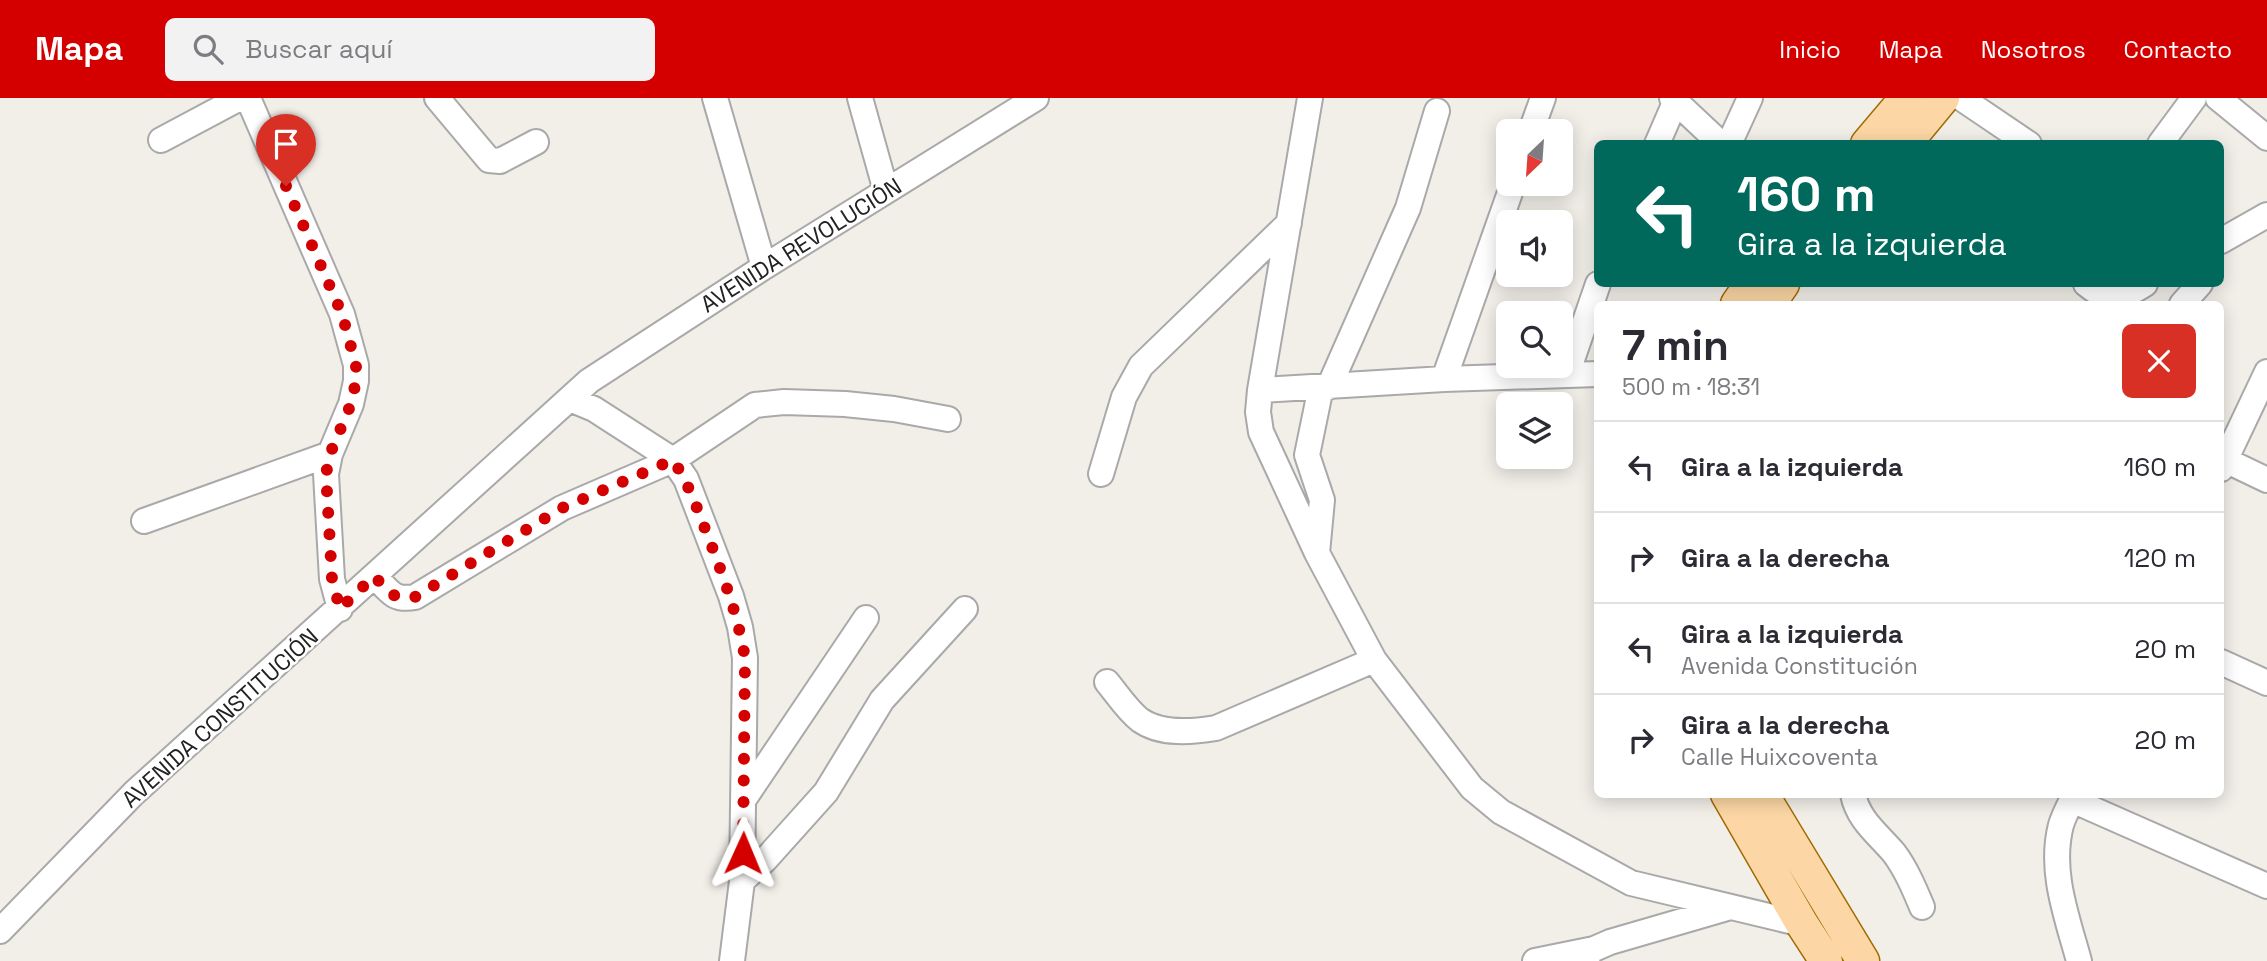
<!DOCTYPE html>
<html lang="es">
<head>
<meta charset="utf-8">
<style>
	body { margin:0; font-family:"Space Grotesk",sans-serif; background:#f2f2f3; color:#2b2b33; height:100vh; display:flex; flex-direction:column; font-size:26px; white-space:nowrap }
	* { box-sizing:border-box; margin:0 }
	p { font-size:23px; color:#7c7c81 }
	.icon { flex:none; width:38px; height:38px; fill:none; stroke:currentColor; stroke-width:2; stroke-linecap:round; stroke-linejoin:round }
	.map { position:relative; flex:1; overflow:hidden }
	.panel { position:absolute; left:1594px; top:203px; width:630px; height:497px; display:flex; flex-direction:column; background:#fff; border-radius:10px; box-shadow:0 4px 18px #0003 }
	.panel>* { flex:none }
	.hud { position:absolute; left:1594px; top:42px; width:630px; height:147px; border-radius:10px; box-shadow:0 4px 18px #0003; background:#00695c; color:#fff; overflow:hidden }
	.needle { width:46px; rotate:205deg }
	.fabs { position:absolute; left:1496px; top:21px; display:grid; gap:14px }
	.fabs a { display:grid; place-items:center; width:77px; height:77px; border-radius:10px; background:#fff; box-shadow:0 4px 18px #0003; font-size:35px }
	.pin { position:absolute; display:grid; place-items:center; width:60px; height:60px; color:#fff; margin:-72px -30px; border-radius:50% 50% 50% 0; rotate:-45deg; box-shadow:0 0 7px #0007 }
	.pin .icon { rotate:45deg }
	.me { position:absolute; width:77px; margin:-38px; rotate:1deg; stroke-linejoin:round; filter:drop-shadow(0 0 5px #0008) }
	.turn { display:flex; align-items:center; gap:24px; height:147px; padding:0 28px; font-size:32px }
	.turn .icon { width:91px; height:91px; stroke-width:2.5 }
	.turn b { display:block; font-size:49px; line-height:60px }
	.round { display:grid; place-items:center; flex:none; width:74px; height:74px; border-radius:10px; background:#f2f2f3 }
	.head { display:flex; align-items:center; justify-content:space-between; height:119px; padding:0 28px }
	h1 { font-size:42px; font-weight:600; line-height:52px }
	ul { padding:0; list-style:none }
	li { display:flex; align-items:center; gap:21px; height:91px; padding:0 28px; border-top:2px solid #e1e1e2 }
	li div { flex:1 }
	li b { display:block; font-size:26px }
	li em { font-style:normal }
	header { display:flex; align-items:center; gap:42px; box-sizing:border-box; height:98px; padding:0 35px; background:#d40000; color:#fff }
	header strong { font-size:33px }
	nav { display:flex; gap:38px; margin-inline-start:auto; font-size:24px }
	.search { width:490px; height:63px; background:#f2f2f3; display:flex; align-items:center; gap:18px; box-sizing:border-box; padding:0 24px; border-radius:10px; color:#7c7c81; font-size:26px }
	.map>svg:first-child { display:block }
	.lines { fill:none; stroke-linecap:round; stroke-linejoin:round }
	.minor-casing { stroke:#a9a9a9; stroke-width:28 }
	.major-casing { stroke:#a06b00; stroke-width:35 }
	.minor { stroke:#fff; stroke-width:24 }
	.major { stroke:#fcd6a4; stroke-width:32 }
	.route { stroke:#d40000; stroke-width:12; stroke-dasharray:0 21.6 }
	.labels { text-anchor:middle; dominant-baseline:central; stroke-width:5; stroke-linejoin:round; paint-order:stroke }
	.street-label { font-size:23px; fill:#222; stroke:#fff }
</style>
</head>
<body>
<header>
<strong>Mapa</strong>
<div class="search"><svg class="icon" aria-label="search" viewBox="0 0 24 24"><circle cx="10" cy="10" r="6"/><path d="M15 15l6 6"/></svg>Buscar aquí</div>
<nav><a>Inicio</a><a>Mapa</a><a>Nosotros</a><a>Contacto</a></nav>
</header>
<div class="map">
<svg width="2267" height="863" viewBox="0 0 2267 863">
	<rect width="100%" height="100%" fill="#f2efe9"/>
	<g class="lines">
		<!-- minor casing -->
		<g class="minor-casing">
			<path id="minor" d="M248,0l94,216 14,51v16l-5,23 -21,50 -4,20 6,105 8,30
				M437,0l52,62 11,1 36,-19
				M715,0l49,169
				M860,0l26,93
				M1310,0l-50,292 -2,22 3,20 56,121 57,107 98,128 29,24 130,71 171,41
				M1672,0l49,46
				M1961,0l68,46
				M2218,0l49,40
				M1531,33l12,-33
				M161,42l79,-42
				M1657,46l20,-46
				M1729,46l21,-46
				M2160,46l34,-46
				M2221,143l46,-26
				M2086,186c25,20 33,16 59,0
				M2182,206l18,-20
				M1567,276l31,-90
				M1444,281l69,-195
				M1329,289l79,-179 29,-97
				M1260,292l184,-11 154,-5
				M570,301l24,10 79,51 13,19 45,117 9,31 5,31 -3,223 -10,80
				M2221,360l46,22
				M2221,371l46,-97
				M1101,376l23,-77 17,-31 148,-143
				M144,423l186,-67
				M1317,455l5,-53 -15,-45 14,-68
				M375,478c14,15 18,25 40,21l147,-89 111,-48 82,-55 29,-3 61,2 49,5 54,10
				M2221,564l46,21
				M1107,584c10,12 20,28 33,38 21,15 52,12 76,8l158,-68
				M1853,696c5,26 25,40 41,59 12,16 20,35 28,54
				M2075,696c-5,10 -11,21 -14,31 -12,46 6,92 18,136
				M744,701l122,-181
				M2072,702l195,86
				M742,783l23,-21 61,-68 56,-92 83,-91
				M0,833l134,-138 455,-412 175,-114 272,-169
				M1535,863l59,-12
				M1581,863l13,-12 16,-7 117,-34"/>
		</g>
		<!-- major casing -->
		<g class="major-casing">
			<path id="major" d="M1867,46l39,-46
				M1905,46l38,-46
				M1737,206l14,-20
				M1769,206l14,-20
				M1727,696l75,130 24,37
				M1762,696l101,167"/>
		</g>
		<!-- minor -->
		<use href="#minor" class="minor"/>
		<!-- major -->
		<use href="#major" class="major"/>
	</g>
	<g class="lines">
		<!-- route -->
		<path class="route" d="M286,88l56,128 14,51v16l-5,23 -21,50 -4,20 6,105 8,30 34,-33c15,15 18,25 41,21l147,-89 111,-48c16,24 25,51 36,79 15,39 29,77 36,119l-2,195"/>
	</g>
	<g class="labels">
		<!-- street labels -->
		<g class="street-label">
			<text transform="translate(801 147) rotate(-32)">AVENIDA REVOLUCIÓN</text>
			<text transform="translate(220 620) rotate(-42)">AVENIDA CONSTITUCIÓN</text>
		</g>
	</g>
</svg>
<div class="fabs">
<a><svg class="needle" viewBox="-14 -14 28 28"><path d="M0-13l5 13h-10z" fill="#e53935"/><path d="M0 13l5-13h-10z" fill="#7c7c81"/></svg></a>
<a><svg class="icon" aria-label="sound" viewBox="0 0 24 24"><path d="M4 9h4l5-4v14l-5-4H4zM17 9q2 3 0 6"/></svg></a>
<a><svg class="icon" aria-label="search" viewBox="0 0 24 24"><circle cx="10" cy="10" r="6"/><path d="M15 15l6 6"/></svg></a>
<a><svg class="icon" aria-label="layers" viewBox="0 0 24 24"><path d="M12 4l9 5-9 5-9-5zM3 14l9 5 9-5"/></svg></a>
</div>
<div class="pin" style="left:286px;top:88px;background:#d93025"><svg class="icon" aria-label="arrive" viewBox="0 0 24 24"><path d="M6 21V4h12l-3 4 3 4H6"/></svg></div>
<svg class="me" style="left:743px;top:755px" viewBox="-20 -20 40 40"><path d="M0-17L14 15 0 8-14 15z" fill="#d40000" stroke="#fff" stroke-width="4"/></svg>
<div class="hud">
<div class="turn"><svg class="icon" aria-label="left" viewBox="0 0 24 24"><path d="M17 20v-9H6M10 6l-5 5 5 5"/></svg><div><b>160 m</b>Gira a la izquierda</div></div>
</div>
<section class="panel">
<div class="head"><div><h1>7 min</h1><p>500 m · 18:31</p></div><a class="round" style="background:#d93025;color:#fff"><svg class="icon" aria-label="close" viewBox="0 0 24 24"><path d="M6 6l12 12M18 6L6 18"/></svg></a></div>
<ul>
<li><svg class="icon" aria-label="left" viewBox="0 0 24 24"><path d="M17 20v-9H6M10 6l-5 5 5 5"/></svg><div><b>Gira a la izquierda</b></div><em>160 m</em></li>
<li><svg class="icon" aria-label="right" viewBox="0 0 24 24"><path d="M7 20v-9h11M14 6l5 5-5 5"/></svg><div><b>Gira a la derecha</b></div><em>120 m</em></li>
<li><svg class="icon" aria-label="left" viewBox="0 0 24 24"><path d="M17 20v-9H6M10 6l-5 5 5 5"/></svg><div><b>Gira a la izquierda</b><p>Avenida Constitución</p></div><em>20 m</em></li>
<li><svg class="icon" aria-label="right" viewBox="0 0 24 24"><path d="M7 20v-9h11M14 6l5 5-5 5"/></svg><div><b>Gira a la derecha</b><p>Calle Huixcoventa</p></div><em>20 m</em></li>
</ul>
</section>
</div>
</body>
</html>
